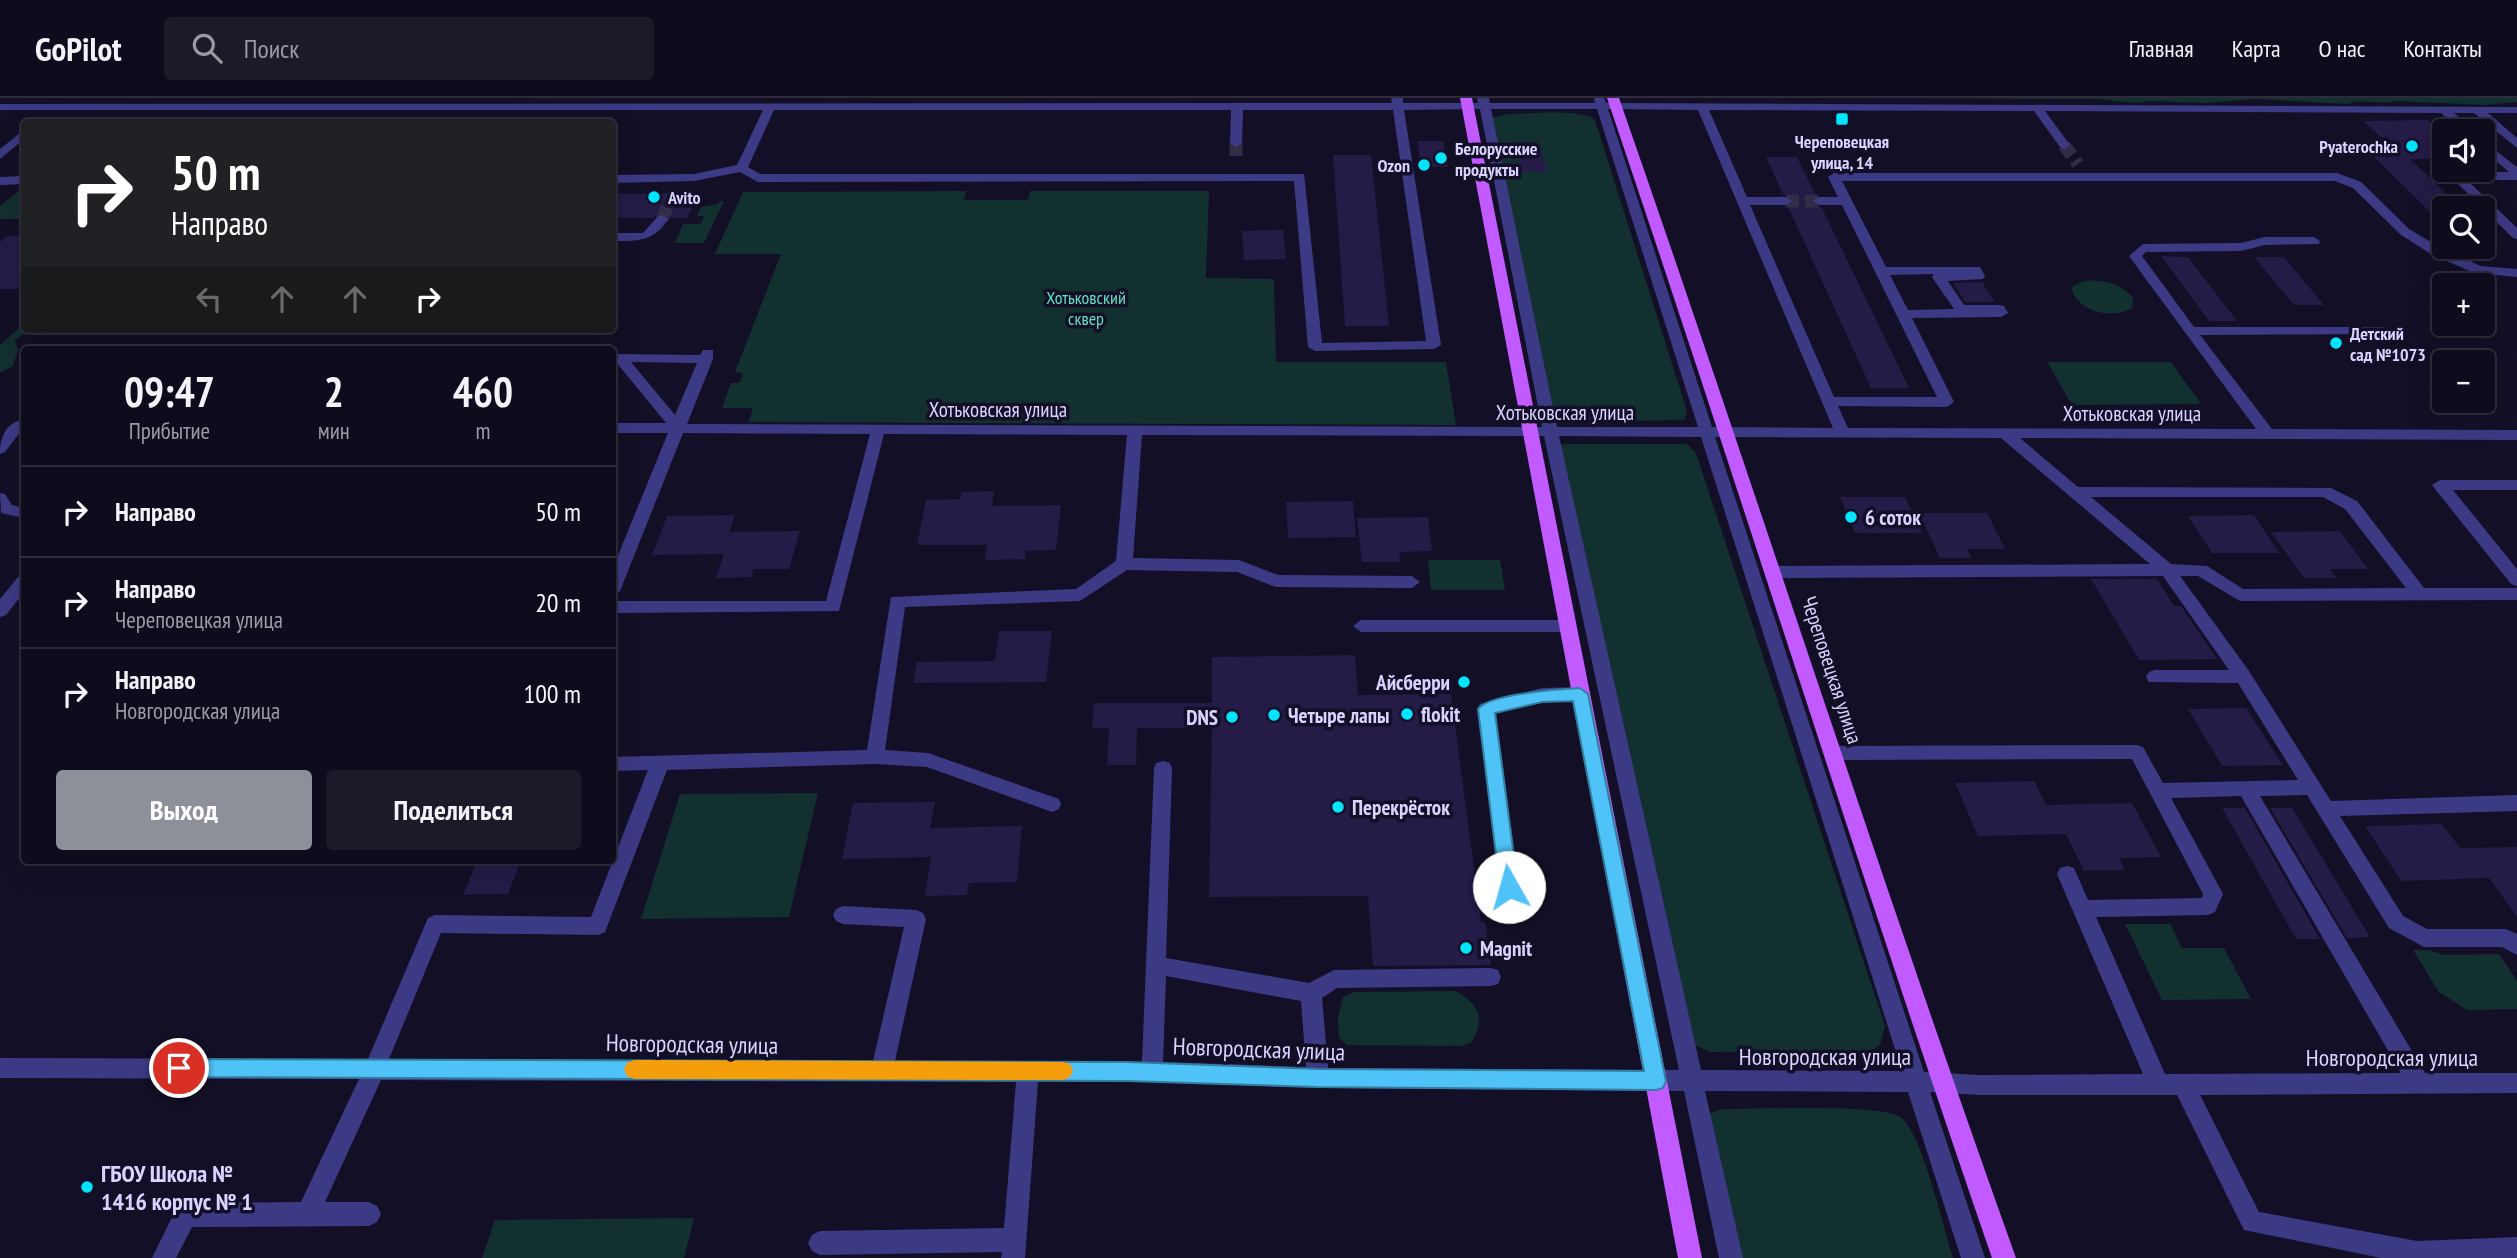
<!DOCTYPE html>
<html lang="ru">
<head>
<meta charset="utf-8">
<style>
	body { margin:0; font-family:"PT Sans Narrow",sans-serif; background:#1c1929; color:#f1f3f6; height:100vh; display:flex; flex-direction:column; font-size:26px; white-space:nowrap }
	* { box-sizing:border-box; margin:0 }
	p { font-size:23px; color:#9b9ba3 }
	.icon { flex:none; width:38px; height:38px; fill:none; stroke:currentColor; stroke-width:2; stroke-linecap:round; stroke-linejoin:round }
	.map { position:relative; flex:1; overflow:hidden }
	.panel { position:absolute; left:21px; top:248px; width:595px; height:518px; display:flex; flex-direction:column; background:#0e0b1c; border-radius:7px; box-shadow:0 7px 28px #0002,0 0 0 2px #2e2b3b }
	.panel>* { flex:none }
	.hud { position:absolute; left:21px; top:21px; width:595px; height:214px; border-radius:7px; box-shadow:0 7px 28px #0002,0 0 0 2px #2e2b3b; background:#202124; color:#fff; overflow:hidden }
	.controls { position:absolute; left:2432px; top:21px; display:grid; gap:14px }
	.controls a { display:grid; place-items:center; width:63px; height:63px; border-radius:7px; background:#0e0b1c; box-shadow:0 7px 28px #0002,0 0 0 2px #2e2b3b; font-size:35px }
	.pin { position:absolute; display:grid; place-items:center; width:60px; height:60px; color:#fff; margin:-30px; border:4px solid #fff; border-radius:50%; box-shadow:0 2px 7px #0007 }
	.me { position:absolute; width:77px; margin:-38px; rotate:353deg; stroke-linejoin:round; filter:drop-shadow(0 0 5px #0008) }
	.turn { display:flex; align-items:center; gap:24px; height:147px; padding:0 35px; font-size:32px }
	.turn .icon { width:91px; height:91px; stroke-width:2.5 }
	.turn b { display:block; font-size:49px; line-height:60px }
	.lanes { display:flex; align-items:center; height:66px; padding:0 35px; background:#0003; justify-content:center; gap:35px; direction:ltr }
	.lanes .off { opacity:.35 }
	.eta { display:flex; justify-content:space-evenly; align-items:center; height:119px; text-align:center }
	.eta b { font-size:42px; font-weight:700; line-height:49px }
	.button { display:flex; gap:14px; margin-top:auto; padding:14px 35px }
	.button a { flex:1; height:80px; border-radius:7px; background:#8c9099; color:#fff; font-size:28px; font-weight:700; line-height:80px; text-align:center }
	.button a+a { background:#1c1929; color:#f1f3f6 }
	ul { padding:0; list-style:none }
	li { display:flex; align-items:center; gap:21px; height:91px; padding:0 35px; border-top:2px solid #2e2b3b }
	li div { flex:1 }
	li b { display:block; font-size:26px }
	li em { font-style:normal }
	header { display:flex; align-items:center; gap:42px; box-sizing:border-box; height:98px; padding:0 35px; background:#0e0b1c; border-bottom:2px solid #2e2b3b }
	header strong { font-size:33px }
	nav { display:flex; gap:38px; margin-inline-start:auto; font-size:24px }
	.search { width:490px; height:63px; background:#1c1929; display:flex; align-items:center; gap:18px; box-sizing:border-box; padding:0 24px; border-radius:7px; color:#9b9ba3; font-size:26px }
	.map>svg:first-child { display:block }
	.green { fill:#12302f }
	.building { fill:#241b47 }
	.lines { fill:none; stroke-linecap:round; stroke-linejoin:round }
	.minor-tunnel { stroke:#312d47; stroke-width:13; stroke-dasharray:13 6; stroke-linecap:butt }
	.minor { fill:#3d3a85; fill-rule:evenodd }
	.major { fill:#c25bff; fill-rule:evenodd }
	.route { fill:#4fc3f7; stroke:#337fa1; stroke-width:2 }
	.slow { fill:#f59e0b }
	.poi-dot { fill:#00e5ff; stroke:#130f26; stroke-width:2.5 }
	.labels { text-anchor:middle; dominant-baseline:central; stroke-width:7; stroke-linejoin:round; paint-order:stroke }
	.far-poi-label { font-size:18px; font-weight:bold; fill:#d9d4ff; stroke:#130f26; text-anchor:start }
	.far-park-label { font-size:18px; fill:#5fe0c0; stroke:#130f26 }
	.street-label { font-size:21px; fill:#d9d4ff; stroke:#130f26 }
	.poi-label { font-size:21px; font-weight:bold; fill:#d9d4ff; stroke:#130f26; text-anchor:start }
	.near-street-label { font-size:24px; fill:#d9d4ff; stroke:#130f26 }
	.near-poi-label { font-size:24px; font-weight:bold; fill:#d9d4ff; stroke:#130f26; text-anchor:start }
</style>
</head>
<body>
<header>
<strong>GoPilot</strong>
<div class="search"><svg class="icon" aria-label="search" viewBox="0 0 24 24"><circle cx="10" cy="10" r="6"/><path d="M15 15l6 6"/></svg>Поиск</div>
<nav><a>Главная</a><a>Карта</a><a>О нас</a><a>Контакты</a></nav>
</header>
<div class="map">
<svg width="2517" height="1160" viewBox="0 0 2517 1160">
	<rect width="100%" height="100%" fill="#130f26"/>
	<!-- green -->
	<path class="green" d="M1902,0h615v4l-33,3 -89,-4c-16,4 -33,-3 -47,3l-93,-5 -49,4 -56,-2 -14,2 -40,-4z
		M1507,16c19,0 75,-6 88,6l92,291 -3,9 -122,2 -16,-8 -54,-296z
		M24,89v32h-24v-13z
		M966,93l-2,9h64l2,-9h179l-3,87 68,1 2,83h170l10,63 -707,-3 4,-14h-31l9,-25h8l4,-10 -8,-1 46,-118h-66l28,-62z
		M719,103h5l-20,42h-29l8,-19h18l3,-8h-7l4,-9 17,-3z
		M2084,183c18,-2 37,2 49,17l-1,10c-18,12 -52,4 -60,-17l1,-5z
		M24,226v5h6l-15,11 3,10 -5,16 -13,7v-28z
		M2047,264h124l30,42 -129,1z
		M1568,346h119l9,9 189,573 -5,19 -11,8 -159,-1 -16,-7 -134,-600z
		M1428,462h72l5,30h-74z
		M818,695l-29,124 -148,2 39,-125z
		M2125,826h45l12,24h42l27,51 -89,1z
		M2413,852h16l15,5 55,-1 18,27v28l-50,1 -28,-18z
		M1456,893c24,14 29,27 16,51l-10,4 -115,-1 -8,-7 -1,-21 5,-20 11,-5z
		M1721,1011c30,0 164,-6 181,9 20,17 42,111 51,140h-230l-17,-142z
		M694,1120l-10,40h-202l13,-38z"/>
	<!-- building -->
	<path class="building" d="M2428,22l17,16v23h-35l52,49h-17v19l-87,-86h27l-22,-20z
		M1417,43h26l5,26h-27z
		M1514,44h25l8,30h-25z
		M1333,57h38l18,171h-44z
		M1766,59h31l19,39 -5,6 11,6 87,180h-38l-83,-181 6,-7 -11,-6z
		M671,95h28l-12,25h-16l-10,-6 -8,6h-41v-24z
		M1283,132l3,29 -42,1 -2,-29z
		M7,138h17v53h-24v-47z
		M2161,158l27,1 49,64h-28z
		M2254,159h30l40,48h-30z
		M1982,184l13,20h-30l-12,-19z
		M994,393l-2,15 69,-1 -5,45 -30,1 -1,8 -40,1 2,-15h-70l9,-45 34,-1 2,-7z
		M1840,399h65l17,36h-67z
		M1353,403l3,36 -68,1 -2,-36z
		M1919,415h68l18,36h-38l5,9h-32z
		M735,417l-6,17 71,-1 -11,38h-35l-3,8 -35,1 8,-24 -72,1 15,-39z
		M2254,417l25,38h-67l-24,-37z
		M1428,419l4,34 -33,1 2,10h-39l-5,-44z
		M2340,433l28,38h-38l6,9h-32l-33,-46z
		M2091,481h66l17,27h7l36,53 -78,1z
		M999,533h53l-6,51 -133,1 4,-21 78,-1z
		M1355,557l3,40 93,-1 30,228h4l6,43 -118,1 -5,-70 -159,1 3,-169h-75l-1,37h-29l2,-37h-17l2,-25h118v-46z
		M2246,610l37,57 -61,1 -34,-57z
		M2034,683l12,24 86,-2 29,54 -42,1 6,12 -41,1 -18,-37 -88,2 -23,-53z
		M935,704l-5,26 92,-2 -5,56 -48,1 -2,12 -42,1 6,-39 -89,2 11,-56z
		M2222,710h23l75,131h-24z
		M2270,710h22l78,129 -23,1z
		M2442,726l18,24 57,-1v70l-28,-39 -88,3 -36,-55z
		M477,763h44l-13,33 -45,1z"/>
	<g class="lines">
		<!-- minor-tunnel -->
		<path class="minor-tunnel" d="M1236,45v18
			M2064,47l14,19
			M1786,103h33
			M662,121l12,-26"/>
		<!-- minor -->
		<path class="minor" d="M1391,0h12v5h75l-1,-5h12l1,5h105l-1,-5h10l2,5 911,4v6h-29l29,25v10l-43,-35h-20l20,18h-13l-20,-18 -396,-2 25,34 -6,4 -4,-2 -26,-36 -325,-1 38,87h39l6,4 -6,4h-36l84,192h103l-95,-192h-23l-6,-4 6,-4h19l-10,-20 6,-4h503l24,9 48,47 32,19 40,18 36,3v8l-43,-4 -43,-19 -30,-19 -48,-47 -18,-7h-493l44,86h94l5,9 -2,3 -35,2 16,24h35l5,1 4,7 -7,4 -89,1 42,84 -7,5 -109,-1 10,22 408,1 -127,-173 14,-12 98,-1 24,-6h49l6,4 -1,3 -54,1 -24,6 -95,1 -4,4 52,71h191l2,3 -7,4 -180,1 72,94 245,1v10l-497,-2 58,49 253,1 26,13 67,87h93v12l-277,1 -42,-25h-18l69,95 82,130 186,-6v16l-177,5 63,100 24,13h79l11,5v21l-15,-8h-78l-35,-19 -82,-133 -47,1 165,277h92v20l-317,2 59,117 158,29 100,-4v21h-136l-137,-28 -67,-135h-198l-49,-3 55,166h-24l-53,-166 -203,-1 38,167h-24l-35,-167 -366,-3 -166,-6h-114l-13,176h-24l1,-6 -182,3 -8,-4 -4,-8 4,-8 8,-4 184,-3 12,-146 -635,-2 -56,122h44l8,4 4,8 -4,8 -8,4 -177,1 -16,31h-24l25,-51 8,-4 116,-1 58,-123 -359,-1v-20l368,1 60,-141 7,-3 156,2 57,-147 -36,1v-14l255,-7 24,-153 185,-8 40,-28 11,-126 -243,-1 -45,177 -227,2v-12h214l44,-167 -187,-1 -63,158 -8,6v-27l56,-137h-56v-10h54l-50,-61h-4v-8l88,1 3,-5h10v9l-26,65 855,3 -62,-318 -76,1 37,235 -7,4 -119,2 -7,-4 -14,-166 -536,1 -18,-10 -46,9 -82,2v-8l82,-1 43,-9 26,-55h-763v-6l1392,-1zM1491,11h106l101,318h-141zM1608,11l90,1 135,318 -121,-1zM774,12h457l-1,33 6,4 6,-4 1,-33h150l33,231 -104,2 -18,-169h-544l-12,-7zM1934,176l-2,3 22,32 -46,1 -18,-35zM631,264l66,1 -22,52zM1142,337l402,1 135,634 -351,-2 -6,-70 15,-10 154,-2 7,-2 3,-7 -3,-7 -7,-2 -157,2 -25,13 -143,-25 6,-190 -2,-5 -7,-2 -7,2 -2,5 -12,294 -247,-1 31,-142 -3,-6 -7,-3 -73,-4 -7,3 -3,6 3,6 7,3 61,3 -31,134 -484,-2 52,-126 157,2 7,-3 62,-162 208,-6 52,3 125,45 7,-3 2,-5 -2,-5 -131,-46 -43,-3 20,-143 175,-6 47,-31 110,2 39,15 136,1 8,-6 -8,-6 -134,-1 -39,-15 -106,-2zM1559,338l142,1 201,634 -201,-1zM1715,339l286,1 149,126 -376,2 -8,6 8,6 389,-2 66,94h-74l-6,2 -3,5 3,5 89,1 60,97 -135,3 -20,-36 -6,-2 -304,1 -6,2 -3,5 3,5 6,2 299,-1 71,135 -1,4 -114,2 -14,-32 -7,-2 -7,2 -3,6 86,200 -164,1 -55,-3zM2091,399h232l22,12 61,79 -163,1 -36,-23 -36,-2zM2241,698l160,277 -236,1 -69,-157 112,-2 7,-3 8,-18 -52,-96zM1166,878l135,25 5,66 -143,-5z
			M24,32v9l-24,20v-10z
			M2483,43l34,26v13h-50l50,48v11l-4,-1 -63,-62 6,-4h53l-26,-22z
			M24,78v8l-24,1v-8z
			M662,117l6,4c-14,23 -30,22 -56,22v-8h31l15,-17z
			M18,323l5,2 1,4 -19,25 -5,2c0,-14 4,-28 18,-33z
			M2440,382h77v10h-64l64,79v17l-6,-2 -76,-95 -3,-4z
			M0,395l5,1 7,11 12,3v10l-23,-5z
			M24,477v17l-18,23 -6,2v-18l18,-22z
			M1361,522h206l8,6 -8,6h-206l-8,-6z
			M1580,589l6,2 3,5 -3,5 -44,3 -46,11 23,174 -3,6 -7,2 -7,-2 -25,-184 3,-5 62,-16z"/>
		<!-- major -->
		<path class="major" d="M1460,0h12l230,1160h-24z
			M1607,0h12c135,386 259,775 397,1160h-24c-133,-385 -254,-774 -385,-1160z"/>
	</g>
	<!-- route -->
	<path class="route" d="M1580,590l8,6 78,387 -3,7 -7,2 -338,-3 -191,-6 -948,-4 -7,-2 -3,-7 3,-7 7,-2 948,3 191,7 326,2 -71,-370 -31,1 -47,11 23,174 -3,5 -6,2 -7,-2 -2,-5 -22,-178c10,-15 83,-20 102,-21z"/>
	<!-- slow -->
	<path class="slow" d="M634,962l429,2 7,2 3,7 -3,6 -7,3 -429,-1 -7,-3 -3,-7 3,-6z"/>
	<!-- markers -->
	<g class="poi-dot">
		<rect x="1835" y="14" width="14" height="14" rx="3.5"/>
		<circle cx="2412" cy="48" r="7"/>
		<circle cx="1441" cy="60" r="7"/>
		<circle cx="1424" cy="67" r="7"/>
		<circle cx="654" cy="99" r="7"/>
		<circle cx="2336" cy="245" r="7"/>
		<circle cx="1851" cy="419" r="7"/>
		<circle cx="1464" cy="584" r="7"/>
		<circle cx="1407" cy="616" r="7"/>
		<circle cx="1274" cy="617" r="7"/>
		<circle cx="1232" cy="619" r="7"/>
		<circle cx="1338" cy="709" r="7"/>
		<circle cx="1466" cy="850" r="7"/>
		<circle cx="87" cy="1089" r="7"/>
	</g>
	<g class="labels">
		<!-- far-poi labels -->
		<g class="far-poi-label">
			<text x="1842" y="43" text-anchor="middle">Череповецкая<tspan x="1842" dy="21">улица, 14</tspan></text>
			<text x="2398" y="48" text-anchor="end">Pyaterochka</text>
			<text x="1455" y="50">Белорусские<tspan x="1455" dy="21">продукты</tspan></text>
			<text x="1410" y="67" text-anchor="end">Ozon</text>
			<text x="668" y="99">Avito</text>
			<text x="2350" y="235">Детский<tspan x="2350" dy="21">сад №1073</tspan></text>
		</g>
		<!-- far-park labels -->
		<g class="far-park-label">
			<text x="1086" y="199">Хотьковский<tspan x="1086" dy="21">сквер</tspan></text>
		</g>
		<!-- street labels -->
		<g class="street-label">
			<text x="998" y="311">Хотьковская улица</text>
			<text x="1565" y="314">Хотьковская улица</text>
			<text x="2132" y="315">Хотьковская улица</text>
			<text transform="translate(1832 572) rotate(72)">Череповецкая улица</text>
		</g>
		<!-- poi labels -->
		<g class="poi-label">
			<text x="1865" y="419">6 соток</text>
			<text x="1450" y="584" text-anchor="end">Айсберри</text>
			<text x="1421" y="616">flokit</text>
			<text x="1288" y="617">Четыре лапы</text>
			<text x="1218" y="619" text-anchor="end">DNS</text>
			<text x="1352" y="709">Перекрёсток</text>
			<text x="1480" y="850">Magnit</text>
		</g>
		<!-- near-street labels -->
		<g class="near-street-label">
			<text transform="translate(692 946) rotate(1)">Новгородская улица</text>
			<text transform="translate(1259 951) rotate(2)">Новгородская улица</text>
			<text x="1825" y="958">Новгородская улица</text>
			<text x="2392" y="959">Новгородская улица</text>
		</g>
		<!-- near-poi labels -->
		<g class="near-poi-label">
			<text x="101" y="1075">ГБОУ Школа №<tspan x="101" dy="28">1416 корпус № 1</tspan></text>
		</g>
	</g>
</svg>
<div class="controls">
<a><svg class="icon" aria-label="sound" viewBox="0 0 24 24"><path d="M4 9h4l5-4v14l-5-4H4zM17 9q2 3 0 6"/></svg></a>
<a><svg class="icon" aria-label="search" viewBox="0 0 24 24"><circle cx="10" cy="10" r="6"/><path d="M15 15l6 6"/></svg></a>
<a>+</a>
<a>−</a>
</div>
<div class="pin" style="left:179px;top:970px;background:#d93025"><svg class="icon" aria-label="arrive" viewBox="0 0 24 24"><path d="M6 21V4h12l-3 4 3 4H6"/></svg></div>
<svg class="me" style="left:1509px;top:789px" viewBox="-20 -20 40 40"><circle r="19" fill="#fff"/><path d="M0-13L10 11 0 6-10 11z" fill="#4fc3f7"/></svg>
<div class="hud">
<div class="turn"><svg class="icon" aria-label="right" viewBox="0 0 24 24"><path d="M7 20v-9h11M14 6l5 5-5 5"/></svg><div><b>50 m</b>Направо</div></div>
<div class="lanes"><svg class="icon off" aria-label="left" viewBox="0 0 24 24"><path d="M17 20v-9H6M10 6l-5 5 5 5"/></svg><svg class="icon off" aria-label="ahead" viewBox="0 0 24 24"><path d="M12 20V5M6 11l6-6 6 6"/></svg><svg class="icon off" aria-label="ahead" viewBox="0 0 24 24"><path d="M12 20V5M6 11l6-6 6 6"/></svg><svg class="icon" aria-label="right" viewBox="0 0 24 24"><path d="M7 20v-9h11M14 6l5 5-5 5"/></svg></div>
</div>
<section class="panel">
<div class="eta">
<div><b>09:47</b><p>Прибытие</p></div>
<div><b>2</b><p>мин</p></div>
<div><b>460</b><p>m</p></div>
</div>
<ul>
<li><svg class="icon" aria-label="right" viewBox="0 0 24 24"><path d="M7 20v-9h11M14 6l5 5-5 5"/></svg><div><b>Направо</b></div><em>50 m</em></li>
<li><svg class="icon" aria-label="right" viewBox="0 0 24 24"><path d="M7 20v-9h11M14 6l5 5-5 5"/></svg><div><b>Направо</b><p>Череповецкая улица</p></div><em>20 m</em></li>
<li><svg class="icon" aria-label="right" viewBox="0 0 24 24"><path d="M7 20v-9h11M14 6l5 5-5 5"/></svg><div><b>Направо</b><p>Новгородская улица</p></div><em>100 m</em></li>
</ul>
<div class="button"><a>Выход</a><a>Поделиться</a></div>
</section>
</div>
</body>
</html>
